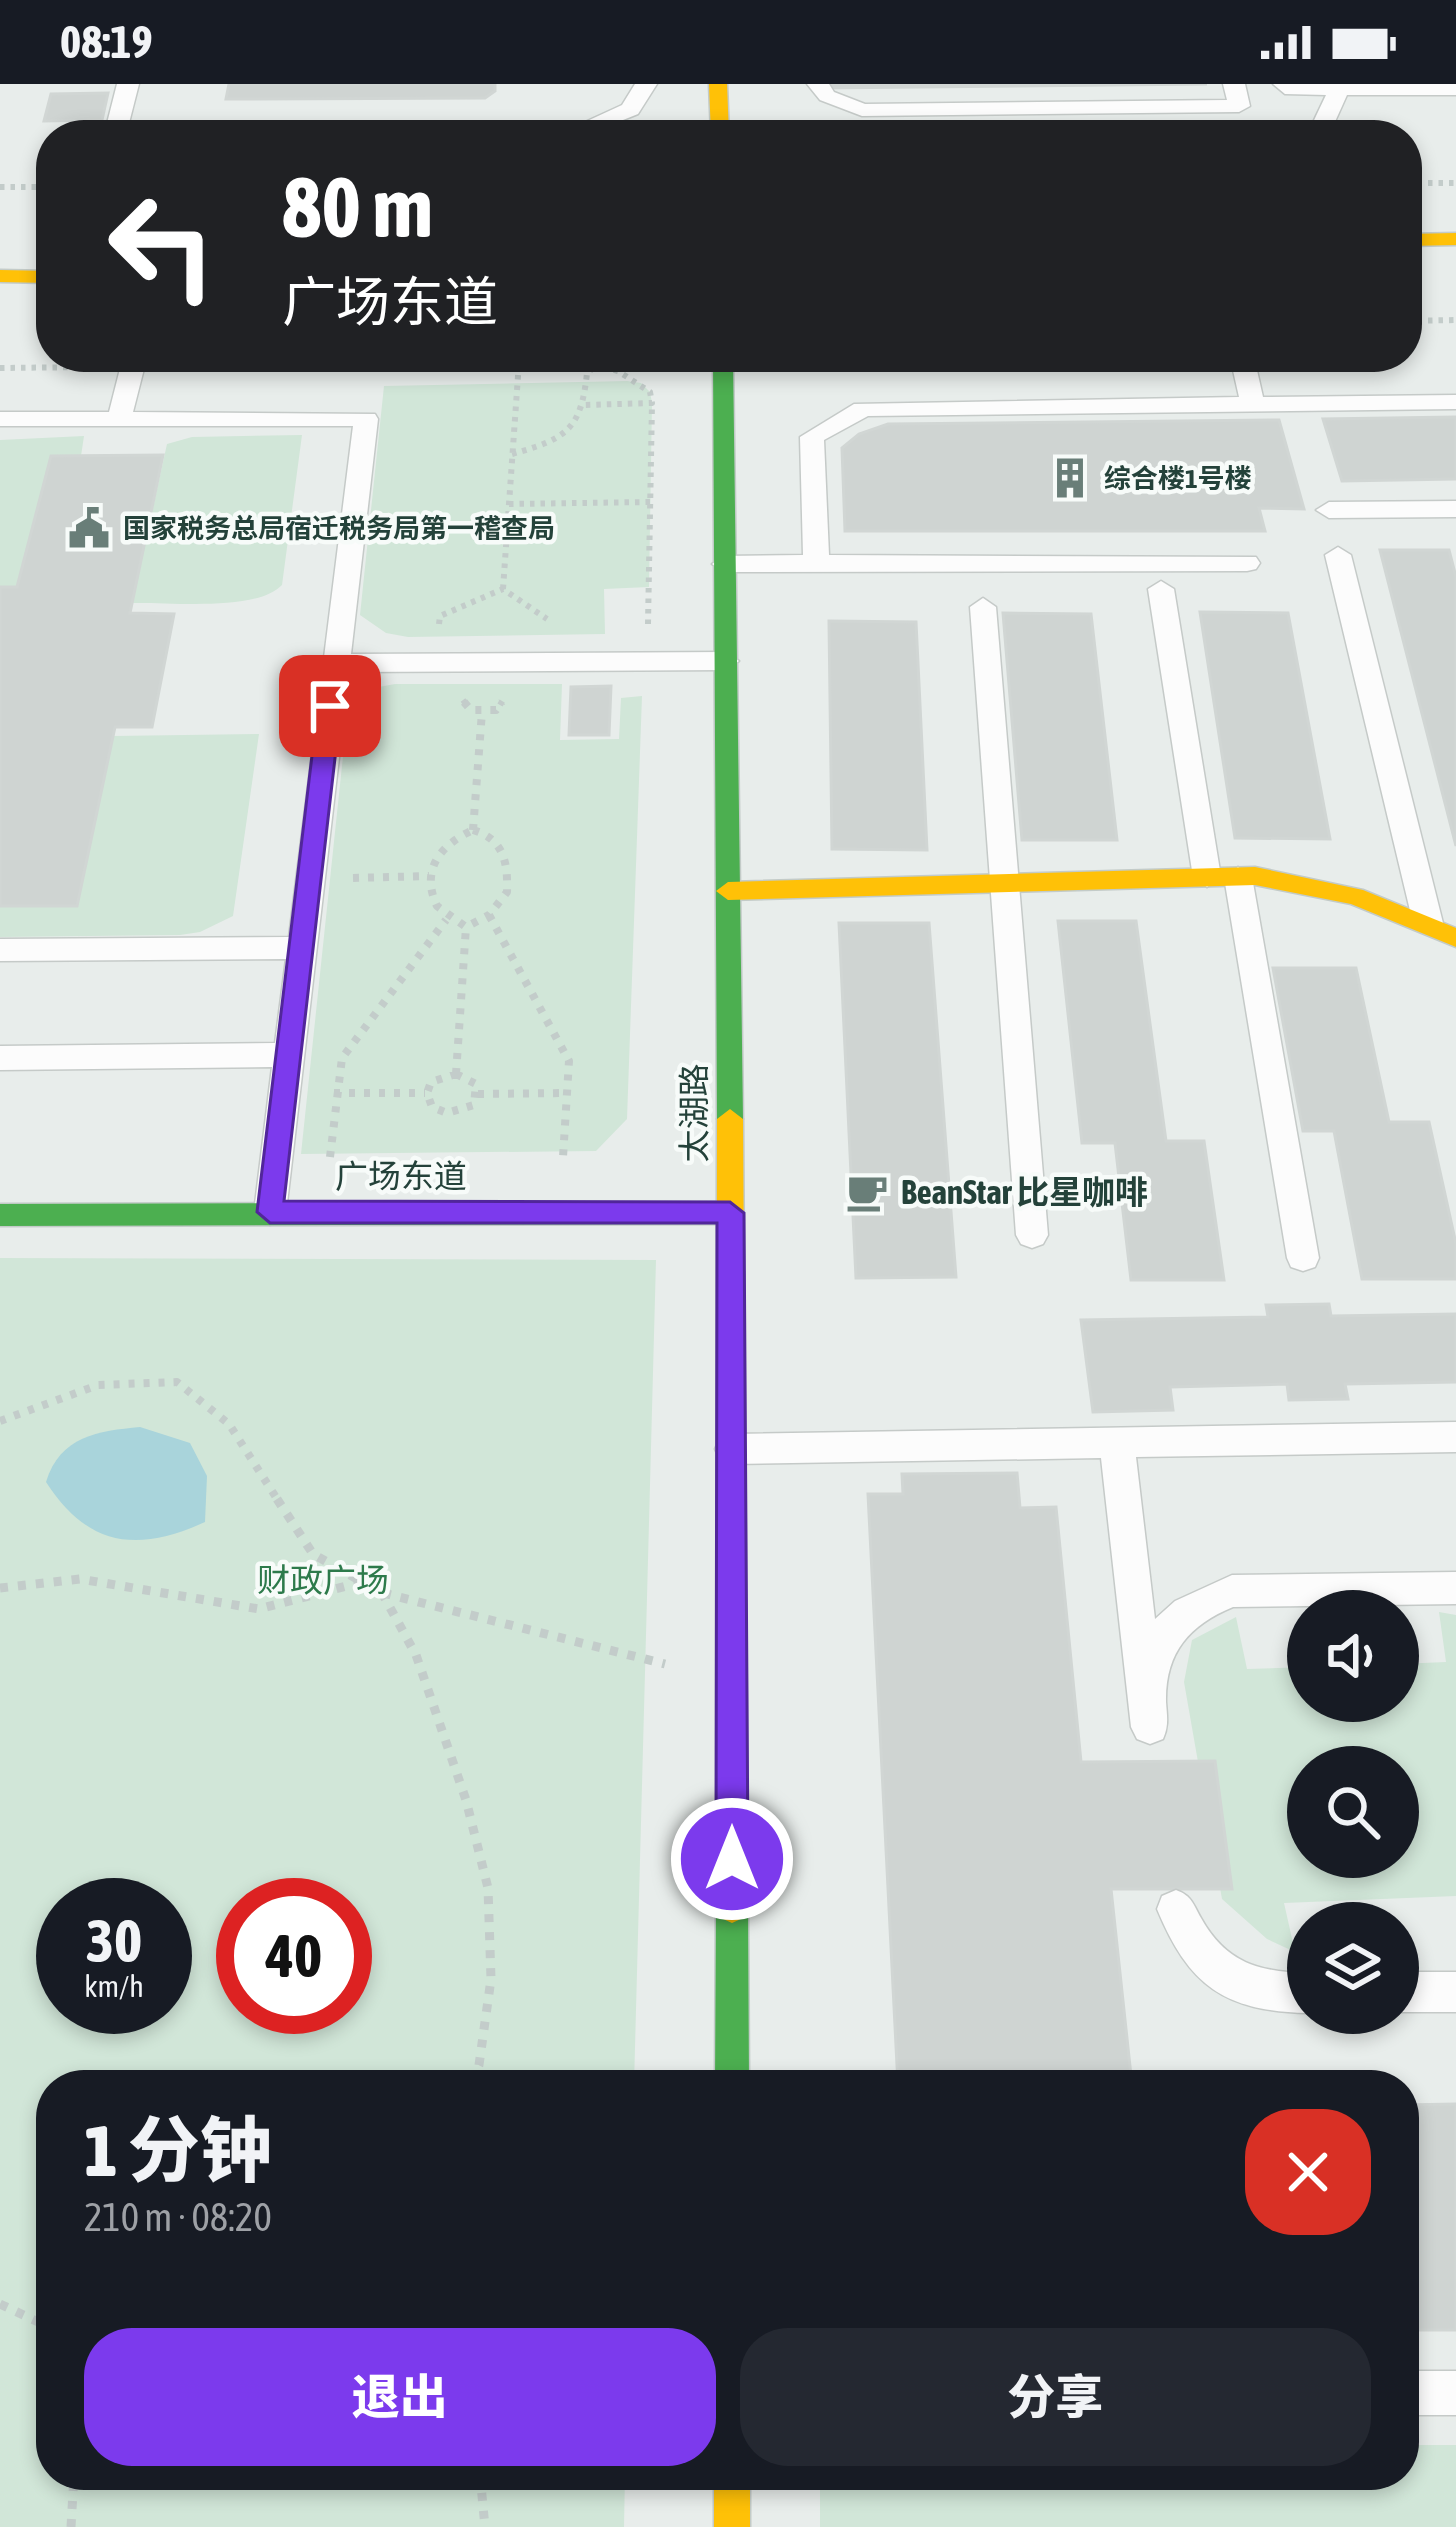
<!DOCTYPE html>
<html lang="zh">
<head>
<meta charset="utf-8">
<style>
	body { margin:0; font-family:"Asap Condensed","Noto Sans SC",sans-serif; background:#242831; color:#f1f3f6; height:100vh; display:flex; flex-direction:column; font-size:45px; white-space:nowrap }
	* { box-sizing:border-box; margin:0 }
	p { font-size:39px; color:#9ea1a6 }
	.icon { flex:none; width:66px; height:66px; fill:none; stroke:currentColor; stroke-width:2; stroke-linecap:round; stroke-linejoin:round }
	.map { position:relative; flex:1; overflow:hidden }
	.side { position:absolute; left:36px; top:1986px; width:1383px; height:420px; display:flex; flex-direction:column; background:#171b24; border-radius:48px; box-shadow:0 6px 18px #0003 }
	.side>* { flex:none }
	.guide { position:absolute; left:36px; top:36px; width:1386px; height:252px; border-radius:48px; box-shadow:0 6px 18px #0003; background:#202124; color:#fff; overflow:hidden }
	.controls { position:absolute; left:1287px; top:1506px; display:grid; gap:24px }
	.controls a { display:grid; place-items:center; width:132px; height:132px; border-radius:50%; background:#171b24; box-shadow:0 6px 18px #0003; font-size:60px }
	.speed { position:absolute; left:36px; top:1794px; display:flex; gap:24px; font-size:60px; font-weight:700; text-align:center }
	.speed>* { display:grid; place-content:center; width:156px; height:156px; border-radius:50%; background:#171b24; box-shadow:0 6px 18px #0003; line-height:1 }
	.speed small { font-size:30px; font-weight:400 }
	.speed .limit { border:18px solid #d22; background:#fff; color:#111 }
	.pin { position:absolute; display:grid; place-items:center; width:102px; height:102px; color:#fff; margin:-51px; border-radius:24px; box-shadow:0 6px 18px #0006 }
	.me { position:absolute; width:132px; margin:-66px; rotate:0deg; stroke-linejoin:round; filter:drop-shadow(0 0 9px #0008) }
	.turn { display:flex; align-items:center; gap:42px; height:252px; padding:0 48px; font-size:54px }
	.turn .icon { width:156px; height:156px; stroke-width:2.5 }
	.turn b { display:block; font-size:84px; line-height:102px }
	.round { display:grid; place-items:center; flex:none; width:126px; height:126px; border-radius:48px; background:#242831 }
	.headline { display:flex; align-items:center; justify-content:space-between; height:204px; padding:0 48px }
	h1 { font-size:72px; font-weight:800; line-height:90px }
	.cta { display:flex; gap:24px; margin-top:auto; padding:24px 48px }
	.cta a { flex:1; height:138px; border-radius:48px; background:#7c3aed; color:#fff; font-size:48px; font-weight:800; line-height:138px; text-align:center }
	.cta a+a { background:#242831; color:#f1f3f6 }
	.status { display:flex; justify-content:space-between; align-items:center; height:84px; padding:0 60px; background:#171b24; direction:ltr }
	.status svg { height:33px; fill:currentColor }
	.map>svg:first-child { display:block }
	.green { fill:#d1e6d8; fill-rule:evenodd }
	.water { fill:#a9d4db }
	.building { fill:#cfd4d2; stroke:#d1d6d4; stroke-width:3 }
	.lines { fill:none; stroke-linecap:round; stroke-linejoin:round }
	.lane-casing { stroke:#c5cac8; stroke-width:3 }
	.fast-casing { stroke:#c3cbc8; stroke-width:3 }
	.slow-casing { stroke:#c3cbc8; stroke-width:3 }
	.path-far2 { stroke:#c3ccca; stroke-width:6; stroke-dasharray:4.5 6; stroke-linecap:butt }
	.path-far1 { stroke:#c3ccca; stroke-width:8; stroke-dasharray:6 9; stroke-linecap:butt }
	.path { stroke:#c3ccca; stroke-width:9; stroke-dasharray:8 10; stroke-linecap:butt }
	.lane { fill:#fcfcfc; fill-rule:evenodd }
	.fast { fill:#4caf50; fill-rule:evenodd }
	.slow { fill:#ffc107; fill-rule:evenodd }
	.route { fill:#7c3aed; stroke:#51269a; stroke-width:3 }
	.labels { text-anchor:middle; dominant-baseline:central; stroke-width:9; stroke-linejoin:round; paint-order:stroke }
	.far-poi-label { font-size:27px; font-weight:bold; fill:#24423a; stroke:#f7fbf9; text-anchor:start }
	.street-label { font-size:33px; fill:#24423a; stroke:#f7fbf9 }
	.poi-label { font-size:33px; font-weight:bold; fill:#24423a; stroke:#f7fbf9; text-anchor:start }
	.park-label { font-size:33px; fill:#2d7a4b; stroke:#f7fbf9 }
</style>
</head>
<body>
<div class="status"><b>08:19</b><svg viewBox="0 0 49 12"><path d="M0 12V9h3v3zM5 12V6h3v6zM10 12V3h3v9zM15 12V0h3v12zM26 1h20v11H26zM47 4h2v5h-2z"/></svg></div>
<div class="map">
<svg width="1456" height="2443" viewBox="0 0 1456 2443">
	<rect width="100%" height="100%" fill="#e8edeb"/>
	<!-- green -->
	<path class="green" d="M627,297l14,2 9,9 2,11 -3,184 -45,2 1,45 -197,3 -22,-4 -26,-18 24,-229z
		M302,351l-20,150c-26,27 -111,17 -150,18l35,-159 25,-7z
		M84,352l-3,20 -30,1 -34,130h-17v-147z
		M395,600h167l-2,56 59,-1 2,-41 21,-2 -15,423 -31,32 -295,3 47,-445 25,-21z
		M259,650l-26,182 -33,16 -20,3 -180,2v-31h77l36,-170z
		M0,1174l656,2 -22,825h-583v390h574l-1,52h-624zM63,1821h102v102h-102zM243,1821h102v102h-102z
		M1439,1528l17,3v281l-172,7 11,49 -28,-13 -45,-40 -38,-217 8,-42 44,-23 11,52 61,-2v34h90v-37l48,-2zM1308,1683h90v90h-90z
		M1404,2361h52v82h-636v-52h584z"/>
	<!-- water -->
	<path class="water" d="M140,1343l50,16 17,33 -2,46c-68,31 -117,25 -159,-40 14,-46 52,-51 94,-55z"/>
	<!-- building -->
	<path class="building" d="M229,0h266v7l-10,7 -259,1z
		M822,0h385l-384,4z
		M108,9l-6,27 -58,1 7,-27z
		M1456,333v62l-114,2 -19,-62z
		M1279,336l25,89 -45,-1 6,23h-420l-3,-83 17,-14 29,-10z
		M163,371l-33,158 44,1 -22,113h-37l-38,179h-77v-319h17l34,-131z
		M1380,466h69l7,27v269z
		M1200,528l88,1 42,226 -95,-1z
		M1003,529l88,1 26,226h-95z
		M829,537l87,1 11,228 -95,-1z
		M611,602l-2,49h-40l2,-48z
		M1058,837h78l30,220h38l20,139h-93l-16,-137h-33z
		M839,839h90l27,354 -100,1z
		M1273,884h83l33,154h40l27,122v35h-94l-28,-148h-31z
		M1329,1220l2,12 125,-2v68l-111,2 3,15 -59,1 -2,-16 -117,3 3,23 -80,2 -12,-92 187,-3 -2,-12z
		M1017,1389l3,35 36,-1 25,255 134,-1 17,128h-121l21,196h-234l-30,-591h35l-1,-20z
		M1456,2020v226h-52v-225z"/>
	<g class="lines">
		<!-- lane casing -->
		<g class="lane-casing">
			<path id="lane" d="M117,0h22l-10,39 456,-1 37,-17 13,-21h22l-19,30 -50,20 -484,1z
				M807,0h22l5,8 31,12 362,-4 -4,-16h22l5,22 -11,6 -377,4 -42,-16z
				M1273,0h183v11h-109l-18,40h-22l19,-40 -41,-1z
				M123,273h24l-14,55 242,2 3,5 -27,235 375,-2 13,9 -13,9 -377,2 -63,540 -5,9 -11,4 -11,-4 -5,-9 18,-145 -272,3v-24l275,-3 11,-84 -286,2v-22l289,-2 64,-511h-353v-14h109z
				M1230,273h24l9,40 193,-2v14l-588,7 -44,24 5,115 427,2 4,6 -4,6 -9,2 -522,1 -13,-8 13,-8 78,-1 -3,-118 54,-33 385,-7z
				M1456,417v16l-127,1 -13,-8 13,-8z
				M1338,463l13,8 92,368 -15,11 -15,-11 -88,-368z
				M1161,497l13,8 47,288 -14,10 -14,-10 -45,-288z
				M983,514l13,9 52,628 -5,9 -11,4 -11,-4 -5,-9 -46,-628z
				M1238,783l14,10 67,381 -4,9 -12,4 -12,-4 -4,-9 -63,-381z
				M1456,1338v30l-320,5 19,162 20,-18 57,-26 224,-3v32l-223,3c-44,18 -68,46 -67,95 1,14 3,24 -3,37l-13,5 -13,-5 -6,-12 -30,-269 -369,6 -12,-4 -5,-11 5,-11 12,-4z
				M1176,1806c16,6 17,14 25,28 25,45 58,54 107,55v40c-84,-2 -119,-27 -151,-104l5,-13z
				M1398,1888h58v40h-58z
				M1404,2287h52v44h-52z"/>
		</g>
		<!-- fast casing -->
		<g class="fast-casing">
			<path id="fast" d="M713,273h20l10,762 -13,10 -13,-10z
				M730,1118l9,4 4,7 -4,7 -9,4 -730,2v-22z
				M732,1807l11,5 5,11 1,178h-34l1,-178 5,-11z"/>
		</g>
		<!-- slow casing -->
		<g class="slow-casing">
			<path id="slow" d="M709,0h18l2,51h-18z
				M1456,149v12l-49,1v-12z
				M0,186l51,1v12l-51,-1z
				M1255,783l108,23 93,38v19l-105,-43 -96,-19 -527,15 -12,-9 12,-9z
				M730,1025l13,10 5,788 -5,11 -11,5 -11,-5 -5,-11 1,-788z
				M714,2391h36v52h-36z"/>
		</g>
		<!-- path-far2 -->
		<path class="path-far2" d="M1407,99h49
			M0,103h51
			M1407,237l49,-1
			M174,282l406,-5 38,10 32,21 2,11 -67,2
			M0,284l93,-1
			M512,370c53,-15 69,-23 75,-81l12,-9
			M509,420l141,-2
			M503,505l16,-227
			M439,540l1,-8 63,-27 44,30
			M648,540l4,-221
			M463,616l4,5
			M500,621l3,-5"/>
		<!-- path-far1 -->
		<path class="path-far1" d="M464,618l7,8h25l6,-8
			M473,746c31,9 35,33 34,62l-18,23 -23,12 -29,-21c-17,-36 3,-61 36,-76z
			M473,746l9,-118
			M353,794l76,-2
			M489,831l80,146 -6,96
			M456,990l20,10 -2,21 -27,8 -15,-6 -5,-14 4,-11z
			M456,990l10,-147
			M334,1009h91
			M478,1010l89,-1
			M330,1073l12,-99 104,-138
			M0,1337l98,-36 79,-3 52,42 50,78"/>
		<!-- path -->
		<path class="path" d="M277,1415l36,55 69,39 34,62 50,145 22,88 3,91 -12,86 -10,20
			M0,1504l80,-9 179,30 103,-27
			M383,1509l282,71
			M0,2220l51,24
			M480,2391l5,52
			M71,2443l3,-52"/>
		<!-- lane -->
		<use href="#lane" class="lane"/>
		<!-- fast -->
		<use href="#fast" class="fast"/>
		<!-- slow -->
		<use href="#slow" class="slow"/>
	</g>
	<!-- route -->
	<path class="route" d="M330,615l11,7 -57,495 446,1 14,11 4,646 -5,11 -11,5 -12,-5 -4,-11 1,-636h-447l-13,-11 61,-506z"/>
	<!-- icons -->
	<defs>
		<g id="building-bare" transform="scale(3.24)"><path d="M-4-6H4V6H1V3H-1V6H-4ZM-2.5-4.3h1.7v1.8h-1.7ZM.8-4.3h1.7v1.8H.8ZM-2.5-1h1.7V.8h-1.7ZM.8-1h1.7V.8H.8Z" fill="#697e78" stroke="#f7fbf9" stroke-width="2.5" paint-order="stroke"/></g>
		<g id="civic-bare" transform="scale(3.24)"><path d="M-.6-6.5H3V-4.5H.6V-3L4-1V1h2V6H-6V1h2V-1L-.6-3ZM-1.2 2.5V6h2.4V2.5Z" fill="#697e78" stroke="#f7fbf9" stroke-width="2.5" paint-order="stroke"/></g>
		<g id="cafe-bare" transform="scale(3.24)"><path d="M-5.5-4.5H6V0H3Q3 3.5 0 3.5H-2.5Q-5.5 3.5-5.5 0ZM3-3.2v2h1.7v-2ZM-6 4.5H4V6H-6Z" fill="#697e78" stroke="#f7fbf9" stroke-width="2.5" paint-order="stroke"/></g>
	</defs>
	<g fill-rule="evenodd">
		<use href="#building-bare" x="1070" y="394"/>
		<use href="#civic-bare" x="89" y="444"/>
		<use href="#cafe-bare" x="867" y="1108"/>
	</g>
	<g class="labels">
		<!-- far-poi labels -->
		<g class="far-poi-label">
			<text x="1104" y="394">综合楼1号楼</text>
			<text x="123" y="444">国家税务总局宿迁税务局第一稽查局</text>
		</g>
		<!-- street labels -->
		<g class="street-label">
			<text transform="translate(694 1029) rotate(-90)">太湖路</text>
			<text x="401" y="1092">广场东道</text>
		</g>
		<!-- poi labels -->
		<g class="poi-label">
			<text x="901" y="1108">BeanStar 比星咖啡</text>
		</g>
		<!-- park labels -->
		<g class="park-label">
			<text x="323" y="1496">财政广场</text>
		</g>
	</g>
</svg>
<div class="controls">
<a><svg class="icon" aria-label="sound" viewBox="0 0 24 24"><path d="M4 9h4l5-4v14l-5-4H4zM17 9q2 3 0 6"/></svg></a>
<a><svg class="icon" aria-label="search" viewBox="0 0 24 24"><circle cx="10" cy="10" r="6"/><path d="M15 15l6 6"/></svg></a>
<a><svg class="icon" aria-label="layers" viewBox="0 0 24 24"><path d="M12 4l9 5-9 5-9-5zM3 14l9 5 9-5"/></svg></a>
</div>
<div class="speed"><div>30<small>km/h</small></div><div class="limit">40</div></div>
<div class="pin" style="left:330px;top:622px;background:#d93025"><svg class="icon" aria-label="arrive" viewBox="0 0 24 24"><path d="M6 21V4h12l-3 4 3 4H6"/></svg></div>
<svg class="me" style="left:732px;top:1775px" viewBox="-20 -20 40 40"><circle r="17" fill="#7c3aed" stroke="#fff" stroke-width="3"/><path d="M0-11L8 9 0 5-8 9z" fill="#fff"/></svg>
<div class="guide">
<div class="turn"><svg class="icon" aria-label="left" viewBox="0 0 24 24"><path d="M17 20v-9H6M10 6l-5 5 5 5"/></svg><div><b>80 m</b>广场东道</div></div>
</div>
<section class="side">
<div class="headline"><div><h1>1 分钟</h1><p>210 m · 08:20</p></div><a class="round" style="background:#d93025;color:#fff"><svg class="icon" aria-label="close" viewBox="0 0 24 24"><path d="M6 6l12 12M18 6L6 18"/></svg></a></div>
<div class="cta"><a>退出</a><a>分享</a></div>
</section>
</div>
</body>
</html>
